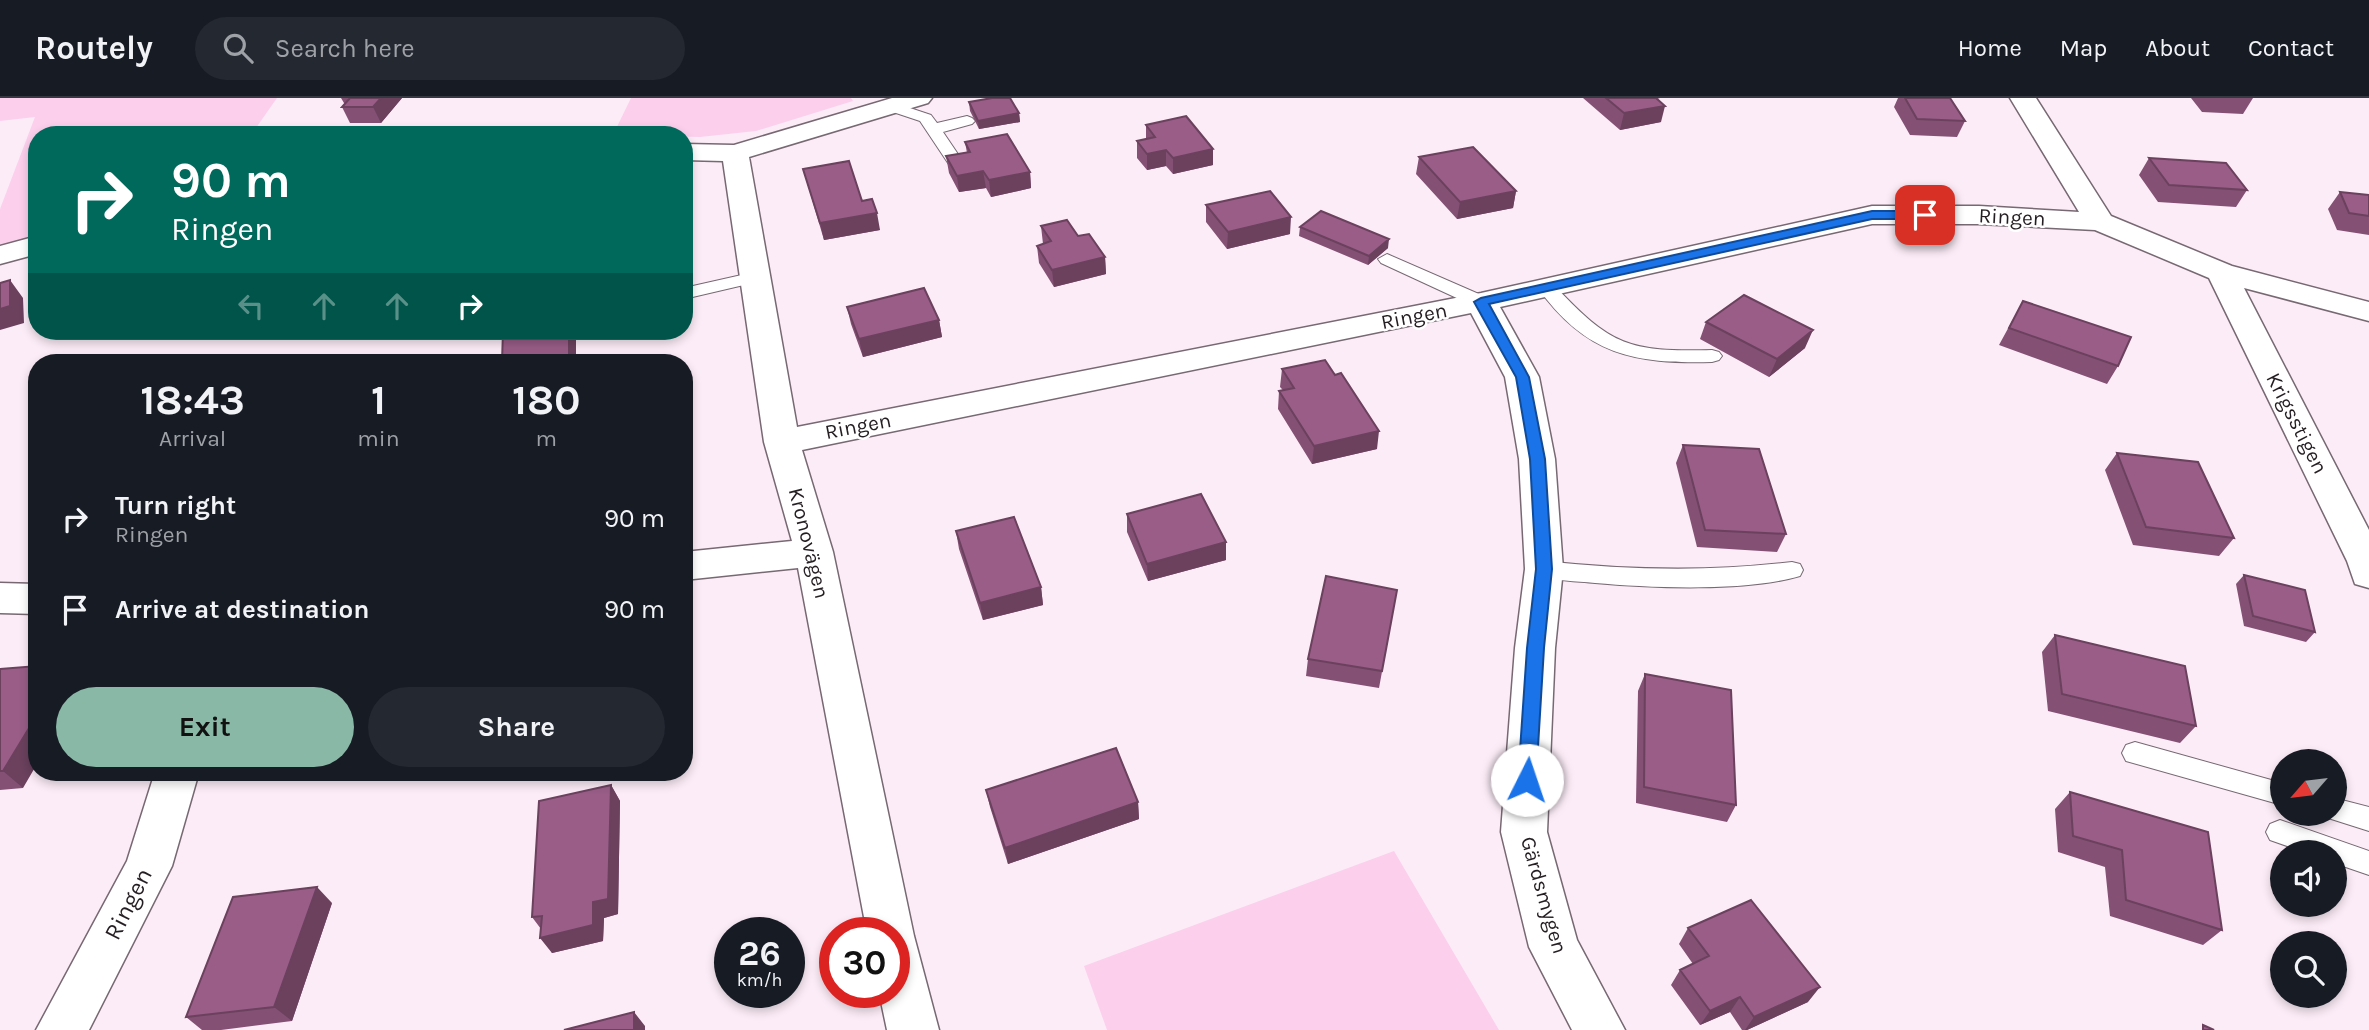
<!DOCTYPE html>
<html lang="en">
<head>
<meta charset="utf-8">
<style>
	body { margin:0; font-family:Karla,sans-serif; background:#242831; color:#f1f3f6; height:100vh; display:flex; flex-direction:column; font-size:26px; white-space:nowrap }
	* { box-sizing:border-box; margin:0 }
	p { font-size:23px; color:#9ea1a6 }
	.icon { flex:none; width:38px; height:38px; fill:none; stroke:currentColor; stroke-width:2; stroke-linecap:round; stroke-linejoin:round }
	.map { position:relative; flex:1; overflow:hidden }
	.drawer { position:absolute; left:28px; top:256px; width:665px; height:427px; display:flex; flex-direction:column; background:#171b24; border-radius:28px; box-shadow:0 4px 10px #0003 }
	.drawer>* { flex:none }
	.hud { position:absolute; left:28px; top:28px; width:665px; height:214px; border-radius:28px; box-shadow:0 4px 10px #0003; background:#00695c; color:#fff; overflow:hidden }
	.needle { width:46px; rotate:242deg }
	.buttons { position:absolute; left:2270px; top:651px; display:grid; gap:14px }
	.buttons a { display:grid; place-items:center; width:77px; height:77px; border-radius:50%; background:#171b24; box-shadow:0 4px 10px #0003; font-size:35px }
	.speed { position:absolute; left:714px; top:819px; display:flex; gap:14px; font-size:35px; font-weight:700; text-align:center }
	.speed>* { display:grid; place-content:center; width:91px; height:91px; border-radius:50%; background:#171b24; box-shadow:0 4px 10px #0003; line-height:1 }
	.speed small { font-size:18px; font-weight:400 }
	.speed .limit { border:10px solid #d22; background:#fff; color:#111 }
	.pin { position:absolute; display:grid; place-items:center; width:60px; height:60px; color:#fff; margin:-30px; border-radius:14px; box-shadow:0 4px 10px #0006 }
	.me { position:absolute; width:77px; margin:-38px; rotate:4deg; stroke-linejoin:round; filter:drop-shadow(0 0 5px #0008) }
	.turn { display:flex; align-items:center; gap:24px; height:147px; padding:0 28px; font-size:32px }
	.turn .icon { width:91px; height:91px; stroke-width:2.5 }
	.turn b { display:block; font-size:49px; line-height:60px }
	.lanes { display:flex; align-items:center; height:66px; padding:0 28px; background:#0003; justify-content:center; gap:35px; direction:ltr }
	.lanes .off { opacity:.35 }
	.eta { display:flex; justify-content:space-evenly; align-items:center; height:119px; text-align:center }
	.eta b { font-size:42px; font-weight:700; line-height:49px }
	.primary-button { display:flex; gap:14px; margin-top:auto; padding:14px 28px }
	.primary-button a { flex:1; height:80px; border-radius:42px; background:#89b8a7; color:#111; font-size:28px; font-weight:700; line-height:80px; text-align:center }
	.primary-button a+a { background:#242831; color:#f1f3f6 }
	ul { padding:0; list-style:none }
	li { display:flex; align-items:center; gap:21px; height:91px; padding:0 28px }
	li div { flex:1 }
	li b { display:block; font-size:26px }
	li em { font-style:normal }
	header { display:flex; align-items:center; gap:42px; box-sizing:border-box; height:98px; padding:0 35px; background:#171b24; border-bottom:2px solid #363941 }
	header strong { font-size:33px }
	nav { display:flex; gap:38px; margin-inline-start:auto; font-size:24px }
	.search { width:490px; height:63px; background:#242831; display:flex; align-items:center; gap:18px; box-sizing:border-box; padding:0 24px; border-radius:38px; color:#9ea1a6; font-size:26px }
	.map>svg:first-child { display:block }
	.green { fill:#fccfed }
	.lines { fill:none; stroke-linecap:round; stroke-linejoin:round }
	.lane-casing { stroke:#776872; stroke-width:2 }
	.street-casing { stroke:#776872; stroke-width:3 }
	.lane { fill:#fff; fill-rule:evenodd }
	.street { fill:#fff; fill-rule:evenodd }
	.wall { fill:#845074 }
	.shaded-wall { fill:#6b415e }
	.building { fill:#995d87; stroke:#6b415e; stroke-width:2 }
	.route { fill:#1a73e8; stroke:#114b97; stroke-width:2 }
	.labels { text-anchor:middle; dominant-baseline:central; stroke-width:5; stroke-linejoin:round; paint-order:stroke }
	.street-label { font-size:21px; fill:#241e22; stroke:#fff }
	.near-street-label { font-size:24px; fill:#241e22; stroke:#fff }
</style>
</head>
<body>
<header>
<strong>Routely</strong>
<div class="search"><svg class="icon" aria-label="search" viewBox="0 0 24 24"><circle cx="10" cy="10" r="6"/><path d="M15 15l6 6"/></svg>Search here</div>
<nav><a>Home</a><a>Map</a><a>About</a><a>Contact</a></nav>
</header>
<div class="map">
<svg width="2369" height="932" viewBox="0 0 2369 932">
	<rect width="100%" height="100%" fill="#fcecf7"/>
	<!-- green -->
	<path class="green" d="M0,0h277l-26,37h-214v101l-37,9v-36l35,-92 -35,4z
		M631,0h220l2,3 -97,30 -56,6 -87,-2z
		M1394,753l105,179h-392l-23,-64z"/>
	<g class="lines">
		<!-- lane casing -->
		<g class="lane-casing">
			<path id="lane" d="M889,3l42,14 6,8 30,-7 5,2 3,3 -3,3 -29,8 23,34 -2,3h-12l-32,-48 -36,-12 -3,-3z
				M1387,156l101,44 2,4 -9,6 -7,-2 -93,-43 -3,-4z
				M755,174l9,5 -3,4 -77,18v-11z
				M1547,185l6,1c58,62 75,68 159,66l7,2 3,4 -3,4 -7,2c-78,2 -126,-7 -174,-74z
				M1544,463c83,9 165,11 248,1l8,2 3,6 -3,6c-54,16 -148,12 -205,7 -20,-2 -40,-2 -59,-8l-3,-6 3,-6z
				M2135,644l147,41v22l-156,-44 -4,-8 4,-8z
				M2334,700l35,9v24l-44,-14 -2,-3h11z
				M2280,722l89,31v24l-35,-12v-11h-30l-34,-12 -4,-8 4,-8z"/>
		</g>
		<!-- street casing -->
		<g class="street-casing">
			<path id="street" d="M892,0h40l-4,5 -179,54 48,270 684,-134 391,-87h107l100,6 -69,-114h26l75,118 121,50 137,36v19l-125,-33 125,242v58l-14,-4 -8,-23 -138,-283 -114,-48 -116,-6h-107l-372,83 39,70 16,82 8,110 -8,79 -8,184 30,108 48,90h-53l-43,-83 -28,-115 14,-184 10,-79 -6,-110 -14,-82 -34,-64 -669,137 31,102 81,384 25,94h-52l-8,-38h15v-59h-27l-69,-365 -114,12v-28l108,-11 -28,-99 -41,-281 -39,-1v-16l50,1z
				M37,138v18l-37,10v-18z
				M0,485l37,1v30l-37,-1z
				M155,674h44l-27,94 -83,164h-53l91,-169z"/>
		</g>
		<!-- lane -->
		<use href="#lane" class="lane"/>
		<!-- street -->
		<use href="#street" class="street"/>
	</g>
	<!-- wall -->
	<path class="wall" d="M341,0h61l-21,25h-31l-8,-16 3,-4h-1z
		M1583,0h77l-3,1 4,23 -41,8z
		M1898,0h52l15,23 -8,16 -47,-2 -16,-28z
		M2191,0h62l-10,16 -41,-2z
		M969,4l50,11 1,9 -41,7 -9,-18z
		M1146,27l67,24v16l-40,9 -7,-8 -19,4 -10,-12v-17l9,-2z
		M965,44l65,30 1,16 -40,9 -5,-9 -27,4 -10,-19 -3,-17 21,-3z
		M1419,59l97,34 -3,17 -56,11 -41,-45z
		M2149,60l98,32 -11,17 -78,-5 -19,-27z
		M803,71l59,32 18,29 -56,10z
		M2340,94l29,3v40l-32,-5 -9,-21z
		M1206,107l84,29 -63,15 -21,-27z
		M1041,128l37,10 27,21 1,17 -52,13 -15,-24 -2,-17 6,-2z
		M1300,129l88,21 -20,17 -69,-29z
		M2023,203l95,65 -11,18 -108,-39z
		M847,209l92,13 3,17 -79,20 -12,-33z
		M1706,224l99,26 -36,29 -69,-38z
		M1282,271l95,80 -65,15 -34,-55 1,-18 4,-1 -3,-3z
		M1683,347l103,89 -9,18 -80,-5 -21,-84z
		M2117,355l117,85 -15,18 -86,-11 -28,-75z
		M1127,416l99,46 -78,21 -21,-49z
		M956,433l85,56 2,18 -60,15 -24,-71z
		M2244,477l71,57 -9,10 -62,-16 -8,-42z
		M1397,492l-18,98 -73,-12 2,-17z
		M2055,537l141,91 -16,17 -132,-32 -6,-59z
		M0,571l23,119 -23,2z
		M1645,576l91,131 -9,17 -91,-19 2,-112z
		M611,687l9,16 -2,113 -14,4 -1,23 -51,12 -11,-24 -9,-12z
		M986,692l152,12 1,17 -131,45 -18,-57z
		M2070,694l152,138 -19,15 -93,-29 -5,-49 -47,-15 -3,-43z
		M332,805l-40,118 -71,9h-19l-16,-13z
		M1688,830l120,74 -61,28h-5l-12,-18 -30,13 -29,-40 9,-15 13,-6 -14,-20z"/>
	<!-- shaded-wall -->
	<path class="shaded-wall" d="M381,0h21l-21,25 -8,-16z
		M1665,8l-4,16 -41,8 4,-17z
		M1019,15l1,9 -41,7 -1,-8z
		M1213,51v16l-40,9v-16z
		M1166,52v16l-19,4v-16z
		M983,73l3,17 -27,4 -2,-16z
		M1030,74l1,16 -40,9 -2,-17z
		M1516,93l-3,17 -56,11 3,-17z
		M877,115l3,17 -56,10 -4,-17z
		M1291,119l-1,17 -63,15 1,-17z
		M1389,141l-1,9 -20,17 1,-9z
		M1105,159l1,17 -52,13 -2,-17z
		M10,182l13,18 1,25 -24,7v-21z
		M939,222l3,17 -79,20 -4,-18z
		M1813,232l-8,18 -36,29 8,-18z
		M569,233h7v31h-22z
		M684,299l6,16 -1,38 -5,1z
		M1379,333l-2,18 -65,15 2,-18z
		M1226,444v18l-78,21 -1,-17z
		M1041,489l2,18 -60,15 -3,-17z
		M37,617v49l-14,24 -20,-17z
		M611,687l9,16 -2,113 -14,4 -1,23 -51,12 -12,-15z
		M1138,704l1,17 -131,45 -3,-16z
		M317,789l15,16 -40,118 -18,-14z
		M1820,889l-12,15 -61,28h-2l9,-13z
		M1740,899l-10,15 -30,13 10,-14z
		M634,914l11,14v4h-11z"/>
	<!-- building -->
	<path class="building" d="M350,0h31l-8,9h-31z
		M992,0h18l9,15 -41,8 -9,-19z
		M1606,0h50l9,8 -41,7z
		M1905,0h45l15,23 -48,-2z
		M1186,18l27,33 -40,9 -7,-8 -19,4 -10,-13 18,-4 -9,-12z
		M1007,36l23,38 -41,8 -6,-9 -26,5 -11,-20 24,-4 -5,-10z
		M1473,49l43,44 -56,11 -41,-45z
		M2149,60l77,5 21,27 -78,-5z
		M849,63l13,40 10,-2 5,14 -57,10 -17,-54z
		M1270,93l21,26 -63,15 -22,-27z
		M2340,94l29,3v21l-20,-3z
		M1321,113l68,28 -20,17 -69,-29z
		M1067,122l11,16 11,-2 16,23 -53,13 -15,-24 14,-5 -10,-15z
		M10,182v26l-10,3v-26z
		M924,190l15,32 -80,19 -12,-32z
		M1744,197l69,35 -36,29 -71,-37z
		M2023,203l108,36 -13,29 -109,-38z
		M503,233h66v28l-15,3h-52z
		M1325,262l10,15 6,-2 38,58 -65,15 -35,-55 15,-3 -12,-19z
		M1683,347l76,4 27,85 -81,-4z
		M2117,355l81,9 36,76 -88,-11z
		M1201,396l25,48 -79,22 -20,-50z
		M1014,419l27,70 -61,16 -24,-72z
		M2244,477l61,15 10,42 -62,-16z
		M1326,478l71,14 -15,81 -74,-12z
		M2055,537l130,31 11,60 -134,-32z
		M37,568v49l-34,56h-3v-102z
		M1645,576l86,16 5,115 -92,-18z
		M1116,650l22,54 -133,46 -19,-58z
		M611,687l-3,114 -15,3v23l-53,13 2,-22 -10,1 7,-116z
		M2070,694l138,40 14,98 -96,-30 -4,-50 -49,-14z
		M317,789l-43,120 -88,10 47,-120z
		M1751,802l69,87 -66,30 -14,-20 -30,14 -30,-41 29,-14 -21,-28z
		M634,914v18h-70z
		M2203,927l11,5h-11z"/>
	<!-- route -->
	<path class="route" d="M1872,113h53l6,4 -6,4h-53l-383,85 40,73 16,82 7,110 -8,79 -8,132 -2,5 -7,2 -6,-2 -3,-5 9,-132 9,-79 -6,-110 -14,-82 -42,-75 7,-4z"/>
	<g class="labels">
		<!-- street labels -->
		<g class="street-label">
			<text transform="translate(2012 119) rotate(3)">Ringen</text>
			<text transform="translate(1414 218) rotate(-11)">Ringen</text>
			<text transform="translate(2297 325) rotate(63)">Krigsstigen</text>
			<text transform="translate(858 328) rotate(-11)">Ringen</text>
			<text transform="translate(809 445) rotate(76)">Kronovägen</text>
			<text transform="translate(1544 797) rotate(74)">Gärdsmygen</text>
		</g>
		<!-- near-street labels -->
		<g class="near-street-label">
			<text transform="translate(128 806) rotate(-63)">Ringen</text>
		</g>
	</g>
</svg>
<div class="buttons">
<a><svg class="needle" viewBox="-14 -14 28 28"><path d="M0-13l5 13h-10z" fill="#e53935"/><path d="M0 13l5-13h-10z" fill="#9ea1a6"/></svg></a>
<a><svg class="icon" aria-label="sound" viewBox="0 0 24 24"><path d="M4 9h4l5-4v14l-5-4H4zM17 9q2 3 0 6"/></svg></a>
<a><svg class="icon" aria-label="search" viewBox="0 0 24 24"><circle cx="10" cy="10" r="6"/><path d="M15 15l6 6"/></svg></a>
</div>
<div class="speed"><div>26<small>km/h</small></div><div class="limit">30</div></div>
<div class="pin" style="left:1925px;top:117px;background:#d93025"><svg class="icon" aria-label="arrive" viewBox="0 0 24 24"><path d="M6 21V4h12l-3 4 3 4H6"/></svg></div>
<svg class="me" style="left:1527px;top:682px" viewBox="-20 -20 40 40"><circle r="19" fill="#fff"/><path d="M0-13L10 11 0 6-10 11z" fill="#1a73e8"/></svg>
<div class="hud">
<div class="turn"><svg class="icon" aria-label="right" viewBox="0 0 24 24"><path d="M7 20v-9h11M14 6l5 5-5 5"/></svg><div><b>90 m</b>Ringen</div></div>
<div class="lanes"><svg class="icon off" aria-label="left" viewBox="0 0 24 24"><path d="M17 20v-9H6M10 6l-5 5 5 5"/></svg><svg class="icon off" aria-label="ahead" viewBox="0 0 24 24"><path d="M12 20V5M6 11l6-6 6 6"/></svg><svg class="icon off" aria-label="ahead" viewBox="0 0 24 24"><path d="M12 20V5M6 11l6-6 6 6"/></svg><svg class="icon" aria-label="right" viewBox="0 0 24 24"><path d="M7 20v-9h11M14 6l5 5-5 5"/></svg></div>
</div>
<section class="drawer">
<div class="eta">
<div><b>18:43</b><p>Arrival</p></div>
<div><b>1</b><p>min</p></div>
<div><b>180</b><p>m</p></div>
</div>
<ul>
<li><svg class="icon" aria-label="right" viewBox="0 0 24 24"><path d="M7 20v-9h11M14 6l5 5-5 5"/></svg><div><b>Turn right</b><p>Ringen</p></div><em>90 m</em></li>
<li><svg class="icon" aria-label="arrive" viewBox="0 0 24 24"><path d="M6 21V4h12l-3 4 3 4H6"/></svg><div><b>Arrive at destination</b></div><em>90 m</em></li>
</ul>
<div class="primary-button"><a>Exit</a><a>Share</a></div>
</section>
</div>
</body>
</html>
